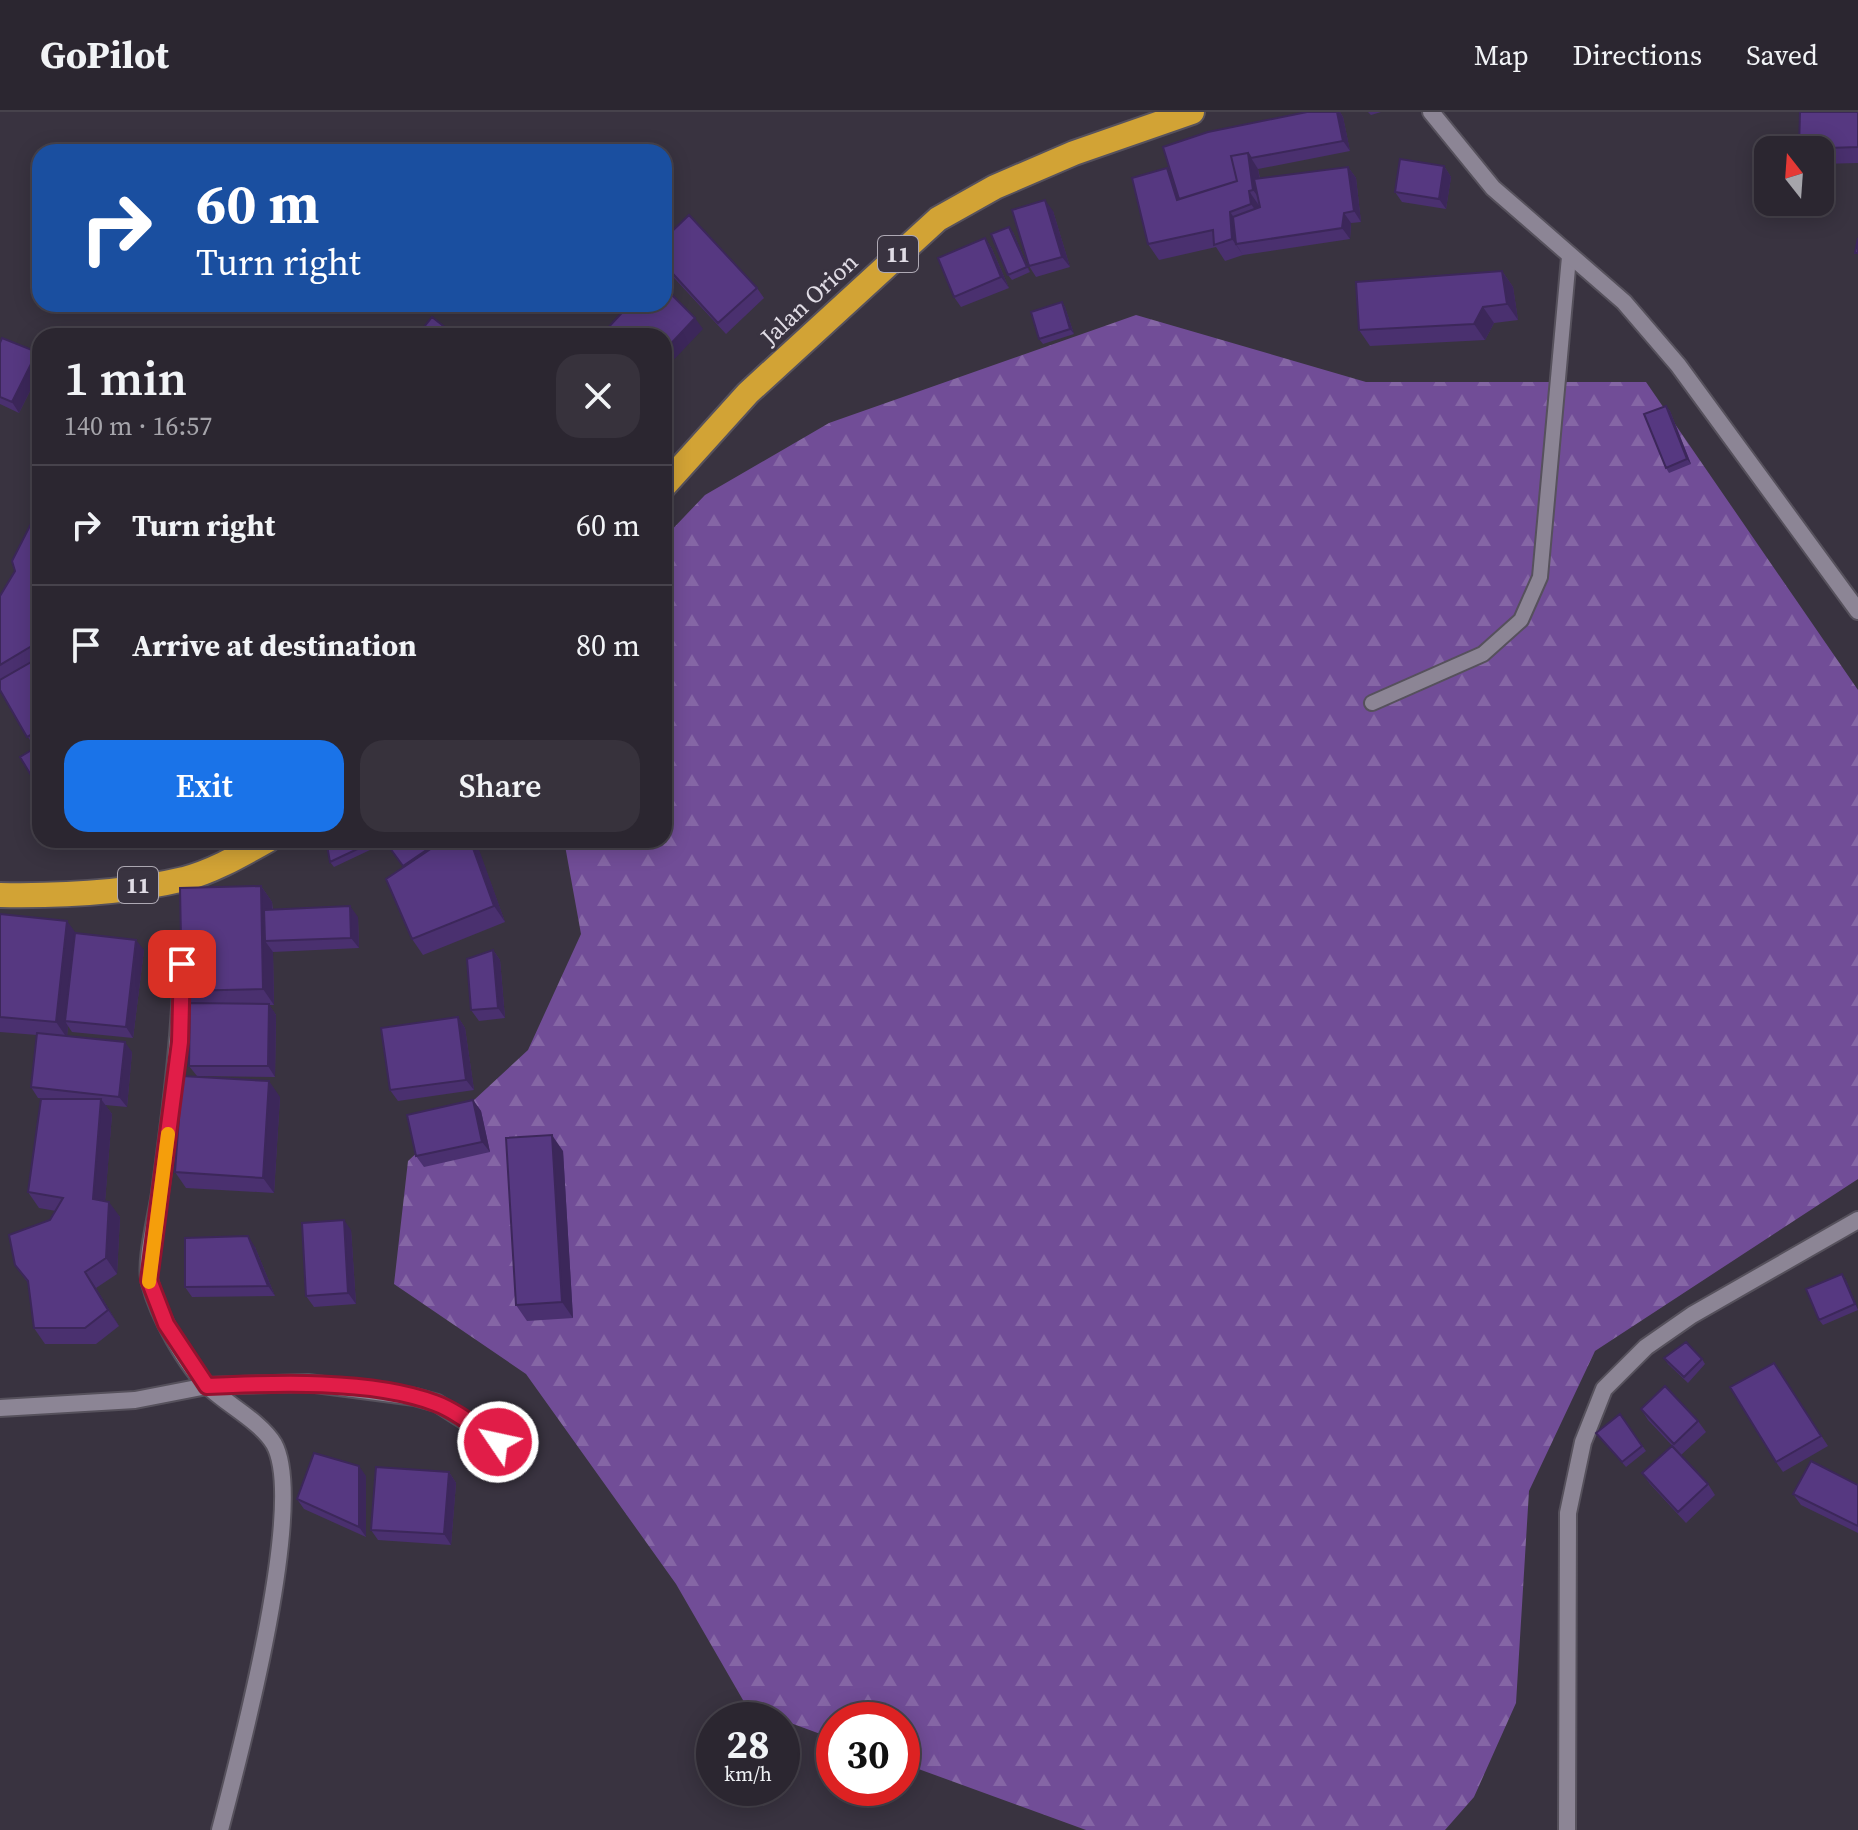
<!DOCTYPE html>
<html lang="en">
<head>
<meta charset="utf-8">
<style>
	body { margin:0; font-family:"Source Serif 4",serif; background:#37323c; color:#f1f3f6; height:100vh; display:flex; flex-direction:column; font-size:30px; white-space:nowrap }
	* { box-sizing:border-box; margin:0 }
	p { font-size:26px; color:#a6a5ab }
	.icon { flex:none; width:44px; height:44px; fill:none; stroke:currentColor; stroke-width:2; stroke-linecap:round; stroke-linejoin:round }
	.map { position:relative; flex:1; overflow:hidden }
	.panel { position:absolute; left:32px; top:216px; width:640px; height:520px; display:flex; flex-direction:column; background:#2b2630; border-radius:24px; box-shadow:0 4px 20px #0003,0 0 0 2px #47434c }
	.panel>* { flex:none }
	.hud { position:absolute; left:32px; top:32px; width:640px; height:168px; border-radius:24px; box-shadow:0 4px 20px #0003,0 0 0 2px #47434c; background:#1a4fa0; color:#fff; overflow:hidden }
	.needle { width:52px; rotate:343deg }
	.buttons { position:absolute; left:1754px; top:24px; display:grid; gap:16px }
	.buttons a { display:grid; place-items:center; width:80px; height:80px; border-radius:16px; background:#2b2630; box-shadow:0 4px 20px #0003,0 0 0 2px #47434c; font-size:40px }
	.speed { position:absolute; left:696px; top:1590px; display:flex; gap:16px; font-size:40px; font-weight:700; text-align:center }
	.speed>* { display:grid; place-content:center; width:104px; height:104px; border-radius:50%; background:#2b2630; box-shadow:0 4px 20px #0003,0 0 0 2px #47434c; line-height:1 }
	.speed small { font-size:20px; font-weight:400 }
	.speed .limit { border:12px solid #d22; background:#fff; color:#111 }
	.pin { position:absolute; display:grid; place-items:center; width:68px; height:68px; color:#fff; margin:-34px; border-radius:16px; box-shadow:0 4px 12px #0006 }
	.me { position:absolute; width:88px; margin:-44px; rotate:304deg; stroke-linejoin:round; filter:drop-shadow(0 0 6px #0008) }
	.turn { display:flex; align-items:center; gap:28px; height:168px; padding:0 32px; font-size:36px }
	.turn .icon { width:104px; height:104px; stroke-width:2.5 }
	.turn b { display:block; font-size:56px; line-height:68px }
	.round { display:grid; place-items:center; flex:none; width:84px; height:84px; border-radius:24px; background:#37323c }
	.headline { display:flex; align-items:center; justify-content:space-between; height:136px; padding:0 32px }
	h1 { font-size:48px; font-weight:600; line-height:60px }
	.button { display:flex; gap:16px; margin-top:auto; padding:16px 32px }
	.button a { flex:1; height:92px; border-radius:24px; background:#1a73e8; color:#fff; font-size:32px; font-weight:600; line-height:92px; text-align:center }
	.button a+a { background:#37323c; color:#f1f3f6 }
	ul { padding:0; list-style:none }
	li { display:flex; align-items:center; gap:24px; height:120px; padding:0 32px; border-top:2px solid #47434c }
	li div { flex:1 }
	li b { display:block; font-size:30px }
	li em { font-style:normal }
	header { display:flex; align-items:center; gap:48px; box-sizing:border-box; height:112px; padding:0 40px; background:#2b2630; border-bottom:2px solid #47434c }
	header strong { font-size:38px }
	nav { display:flex; gap:44px; margin-inline-start:auto; font-size:28px }
	.map>svg:first-child { display:block }
	.forest { fill:url(#forest-firs) }
	.lines { fill:none; stroke-linecap:round; stroke-linejoin:round }
	.lane-casing { stroke:#56515c; stroke-width:18 }
	.street-casing { stroke:#56515c; stroke-width:20 }
	.highway-casing { stroke:#56515c; stroke-width:28 }
	.lane { stroke:#8c8595; stroke-width:14 }
	.street { stroke:#8c8595; stroke-width:16 }
	.highway { stroke:#d2a335; stroke-width:24 }
	.wall { fill:#4a306f }
	.shaded-wall { fill:#3c275a }
	.building { fill:#563881; stroke:#3c275a; stroke-width:2 }
	.route-casing { stroke:#92132f; stroke-width:20 }
	.route { stroke:#e11d48; stroke-width:14 }
	.slow { stroke:#f59e0b; stroke-width:14 }
	.labels { text-anchor:middle; dominant-baseline:central; stroke-width:6; stroke-linejoin:round; paint-order:stroke }
	.shield { fill:#393340; stroke:#aea9b4; stroke-width:2 }
	.shield-label { font-size:22px; font-weight:bold; fill:#e0dce5 }
	.street-label { font-size:24px; fill:#e0dce5; stroke:#393340 }
</style>
</head>
<body>
<header>
<strong>GoPilot</strong>
<nav><a>Map</a><a>Directions</a><a>Saved</a></nav>
</header>
<div class="map">
<svg width="1858" height="1718" viewBox="0 0 1858 1718">
	<defs>
		<pattern id="forest-firs" width="22" height="20" patternUnits="userSpaceOnUse" patternTransform="scale(2)"><rect width="22" height="20" fill="#714d97"/><path d="M5 1l3.5 6h-7zM16 11l3.5 6h-7z" fill="#8566a5"/></pattern>
	</defs>
	<rect width="100%" height="100%" fill="#393340"/>
	<!-- forest -->
	<path class="forest" d="M1136,203l230,67h280l212,308v489l-263,172 -66,140 -13,212 -42,94 -29,33h-359l-184,-67v-43h-68v19l-87,-32 -71,-123 -150,-210 -132,-90 14,-123 120,-111 53,-116 -17,-94h100v-302l41,-43 124,-72z"/>
	<g class="lines">
		<!-- lane casing -->
		<g class="lane-casing">
			<path id="lane" d="M1372,591l111,-49 38,-34 19,-43 29,-320"/>
		</g>
		<!-- street casing -->
		<g class="street-casing">
			<path id="street" d="M1431,0l62,76 131,114 54,63 180,246
				M182,852c-2,77 -12,153 -22,229 -3,22 -16,71 -10,90 8,32 36,83 60,105 18,17 51,34 64,56 33,60 -35,313 -54,386
				M0,1296l135,-8 72,-14 101,-3 107,14 22,6 61,39
				M1567,1718l1,-317 15,-71 21,-53 42,-42 46,-32 166,-95"/>
		</g>
		<!-- highway casing -->
		<g class="highway-casing">
			<path id="highway" d="M664,374l84,-93 190,-174 57,-32 79,-34 118,-41
				M0,783c59,1 126,-2 184,-16 30,-8 57,-24 84,-39"/>
		</g>
		<!-- lane -->
		<use href="#lane" class="lane"/>
		<!-- street -->
		<use href="#street" class="street"/>
		<!-- highway -->
		<use href="#highway" class="highway"/>
	</g>
	<!-- wall -->
	<path class="wall" d="M1307,0h33l3,5 7,34 -92,18 2,9 88,-11 8,11 5,44 -10,1 -1,16 -107,16 -18,6 -9,-14 -57,13 -11,-16 19,-76 4,5z
		M1368,0h13l-10,3z
		M1858,0v51l-38,1v-14h-20l-1,-1z
		M1444,54l7,11 -5,32 -44,-7 -7,-10z
		M1053,99l17,56 -34,10 -7,-11z
		M1013,120l17,40 -18,8 -4,-5z
		M985,126l7,11 17,39 -48,19 -7,-10z
		M664,127l93,49 7,10 -38,36 -62,-67z
		M1502,159l11,16 5,33 -24,3 -9,17 -115,6 -11,-16z
		M1062,190l3,5 9,27 -31,10 -4,-5z
		M0,231l37,9 3,5v14l-21,42 -19,-9z
		M1666,294l4,5 21,53 -22,9 -3,-5z
		M40,402v230l-6,3 -34,-57v-94l15,-25z
		M326,728h39l5,10 -36,17 -4,-5z
		M384,728h91l30,82 -82,33 -11,-16 -8,-72z
		M261,774l11,16 1,8 85,7 1,31 -86,4 1,53h-5l7,10 -1,62 -78,-1 -8,-10 2,-63 -9,-12z
		M0,802l144,36 -11,88 -61,-6 -4,-6 -1,10 65,16 -5,55 -22,-2 7,9 -7,87 15,16 -3,57 -21,14 23,38 -23,18h-51l-11,-16 -6,-45 -13,-18 35,-45 6,-9 -17,-3 -11,-16 21,-93 -11,-1 -7,-11 6,-52 -37,-3z
		M493,838l7,10 5,58 -26,3 -8,-11z
		M458,905l7,11 9,62 -76,11 -8,-11z
		M280,985l-6,96 -88,-5 -11,-16z
		M473,988l8,11 9,41 -66,15 -8,-11z
		M563,1039l10,167 -46,3 -11,-16z
		M351,1118l5,74 -42,3 -8,-11z
		M255,1135l20,49 -83,1 -7,-10z
		M1842,1162l4,6 12,30 -35,15 -4,-5z
		M1664,1246l38,1 3,5 -17,19 -20,-19z
		M1774,1251l54,83 -45,26 -7,-10z
		M1641,1297l57,12 8,11 -25,23 -33,-35z
		M1620,1302l26,37 -20,16 -30,-34z
		M449,1360l7,11 -5,62 -73,-5 -7,-10z
		M1642,1361l66,11 7,11 -29,28 -36,-39z
		M366,1364v61l-62,-28 -7,-10z
		M1858,1373v48l-57,-28 -8,-11z"/>
	<!-- shaded-wall -->
	<path class="shaded-wall" d="M1337,0h3l3,5 7,34 -7,-10z
		M1248,41l10,16 6,36 -11,-15z
		M1444,54l7,11 -5,32 -7,-10z
		M1348,55l8,11 5,44 -7,-11z
		M1167,56l11,16 6,20 -7,-4z
		M1249,79l11,16 2,13 -11,-16z
		M1045,88l8,11 17,56 -8,-10z
		M1230,100l11,15 -5,17 7,11 -11,-16z
		M1344,101l7,10 -1,16 -8,-11z
		M1009,115l4,5 17,40 -3,-5z
		M985,126l7,11 17,39 -8,-11z
		M1502,159l11,16 5,33 -11,-16z
		M1062,190l3,5 9,27 -4,-5z
		M1483,195l11,16 -9,17 -11,-16z
		M695,206l8,11 -39,41v-19z
		M37,240l3,5v14l-21,42 -7,-11z
		M1666,294l4,5 21,53 -4,-5z
		M470,728h5l1,1 29,81 -11,-16z
		M261,774l11,16 1,39h-8l8,11 1,53 -11,-16z
		M350,794l8,11 1,31 -8,-10z
		M67,809l11,15 -13,85 3,5 -1,12 -11,-16z
		M136,828l8,10 -11,88 -7,-11z
		M493,838l7,10 5,58 -7,-10z
		M269,892l7,11 -1,62 -7,-11z
		M458,905l7,11 9,62 -8,-10z
		M125,930l7,10 -5,55 -8,-10z
		M269,969l11,16 -6,96 -11,-15z
		M101,987l11,15 -8,101 -11,-16z
		M473,988l8,11 9,41 -8,-10z
		M552,1023l11,16 10,167 -11,-16z
		M109,1090l11,15 -3,57 -11,-16z
		M344,1108l7,10 5,74 -8,-11z
		M248,1124l7,11 20,49 -7,-10z
		M85,1160l11,16 23,38 -11,-16z
		M1842,1162l4,6 12,28 -3,-4z
		M359,1354l7,10v61l-7,-10z
		M449,1360l7,11 -5,62 -7,-11z"/>
	<!-- building -->
	<path class="building" d="M1307,0h30l6,29 -92,17 -3,-5 -17,3 6,25 -58,18 -16,-52 45,-15z
		M1800,0h58v35l-59,2z
		M1248,41l5,37 -4,1 2,13 -21,8 2,27 -18,6 -1,-15 -65,14 -16,-66 35,-10 10,32 60,-19 -6,-25z
		M1400,47l44,7 -5,33 -44,-7z
		M1348,55l6,44 -10,2 -2,15 -106,16 -3,-27 27,-10 -6,-28z
		M1045,88l17,57 -33,9 -17,-56z
		M689,103l68,73 -39,35 -54,-59v-25z
		M1009,115l18,40 -19,8 -17,-41z
		M985,126l16,39 -47,20 -16,-39z
		M1858,126v15h-3z
		M1502,159l5,33 -24,3 -9,17 -115,6 -3,-48z
		M664,175l31,31 -31,33v-15h-54l-5,-5 25,-27h34z
		M1062,190l8,27 -31,10 -8,-27z
		M432,205l24,19h-39z
		M2,226l35,14 -25,50 -12,-5v-54z
		M1666,294l21,53 -21,9 -22,-54z
		M37,400l3,2v127l-40,24v-69l15,-25 -3,-10z
		M40,545v72l-13,8 -27,-47v-10z
		M40,633v45l-20,-33z
		M326,728h38l2,5 -36,17z
		M384,728h57l-38,26z
		M444,728h26l24,66 -82,33 -26,-60z
		M261,774l2,103 -81,2 -2,-103z
		M350,794l1,32 -86,3 -1,-31z
		M0,802l67,7 -11,101 -56,-5z
		M75,821l61,7 -10,87 -61,-6z
		M493,838l5,58 -27,2 -4,-51z
		M190,891l79,1 -1,62h-79z
		M458,905l8,63 -76,10 -9,-62z
		M37,921l88,9 -6,55 -88,-10z
		M182,964l87,5 -6,97 -88,-6z
		M41,987h60l-8,100 16,3 -3,56 -21,14 23,38 -23,18h-51l-6,-47 -13,-16 -6,-30 41,-15 13,-22 -35,-6z
		M473,988l9,42 -66,14 -9,-41z
		M552,1023l10,167 -46,3 -10,-167z
		M344,1108l4,73 -42,3 -4,-73z
		M248,1124l20,50 -83,1v-49z
		M1842,1162l13,30 -36,16 -13,-31z
		M1686,1230l16,17 -18,18 -20,-19z
		M1774,1251l47,73 -45,26 -46,-75z
		M1665,1274l33,35 -24,23 -33,-35z
		M1620,1302l22,32 -20,16 -26,-29z
		M1672,1334l36,38 -30,28 -36,-39z
		M314,1341l45,13v61l-62,-28z
		M1811,1349l47,24v41l-65,-32z
		M376,1355l73,5 -5,62 -73,-4z"/>
	<g class="lines">
		<!-- route casing -->
		<g class="route-casing">
			<path id="route" d="M182,852l-2,78 -31,238 17,44 41,62c67,-3 164,-7 228,17 22,8 43,26 63,39"/>
		</g>
		<!-- route -->
		<use href="#route" class="route"/>
		<!-- slow -->
		<path class="slow" d="M149,1170l19,-148"/>
	</g>
	<g class="labels">
		<!-- shield labels -->
		<g class="shield">
			<rect x="878" y="124" width="40" height="36" rx="6"/>
			<rect x="118" y="755" width="40" height="36" rx="6"/>
		</g>
		<g class="shield-label">
			<text x="898" y="142">11</text>
			<text x="138" y="773">11</text>
		</g>
		<!-- street labels -->
		<g class="street-label">
			<text transform="translate(809 187) rotate(-43)">Jalan Orion</text>
		</g>
	</g>
</svg>
<div class="buttons">
<a><svg class="needle" viewBox="-14 -14 28 28"><path d="M0-13l5 13h-10z" fill="#e53935"/><path d="M0 13l5-13h-10z" fill="#a6a5ab"/></svg></a>
</div>
<div class="speed"><div>28<small>km/h</small></div><div class="limit">30</div></div>
<div class="pin" style="left:182px;top:852px;background:#d93025"><svg class="icon" aria-label="arrive" viewBox="0 0 24 24"><path d="M6 21V4h12l-3 4 3 4H6"/></svg></div>
<svg class="me" style="left:498px;top:1330px" viewBox="-20 -20 40 40"><circle r="17" fill="#e11d48" stroke="#fff" stroke-width="3"/><path d="M0-11L8 9 0 5-8 9z" fill="#fff"/></svg>
<div class="hud">
<div class="turn"><svg class="icon" aria-label="right" viewBox="0 0 24 24"><path d="M7 20v-9h11M14 6l5 5-5 5"/></svg><div><b>60 m</b>Turn right</div></div>
</div>
<section class="panel">
<div class="headline"><div><h1>1 min</h1><p>140 m · 16:57</p></div><a class="round"><svg class="icon" aria-label="close" viewBox="0 0 24 24"><path d="M6 6l12 12M18 6L6 18"/></svg></a></div>
<ul>
<li><svg class="icon" aria-label="right" viewBox="0 0 24 24"><path d="M7 20v-9h11M14 6l5 5-5 5"/></svg><div><b>Turn right</b></div><em>60 m</em></li>
<li><svg class="icon" aria-label="arrive" viewBox="0 0 24 24"><path d="M6 21V4h12l-3 4 3 4H6"/></svg><div><b>Arrive at destination</b></div><em>80 m</em></li>
</ul>
<div class="button"><a>Exit</a><a>Share</a></div>
</section>
</div>
</body>
</html>
